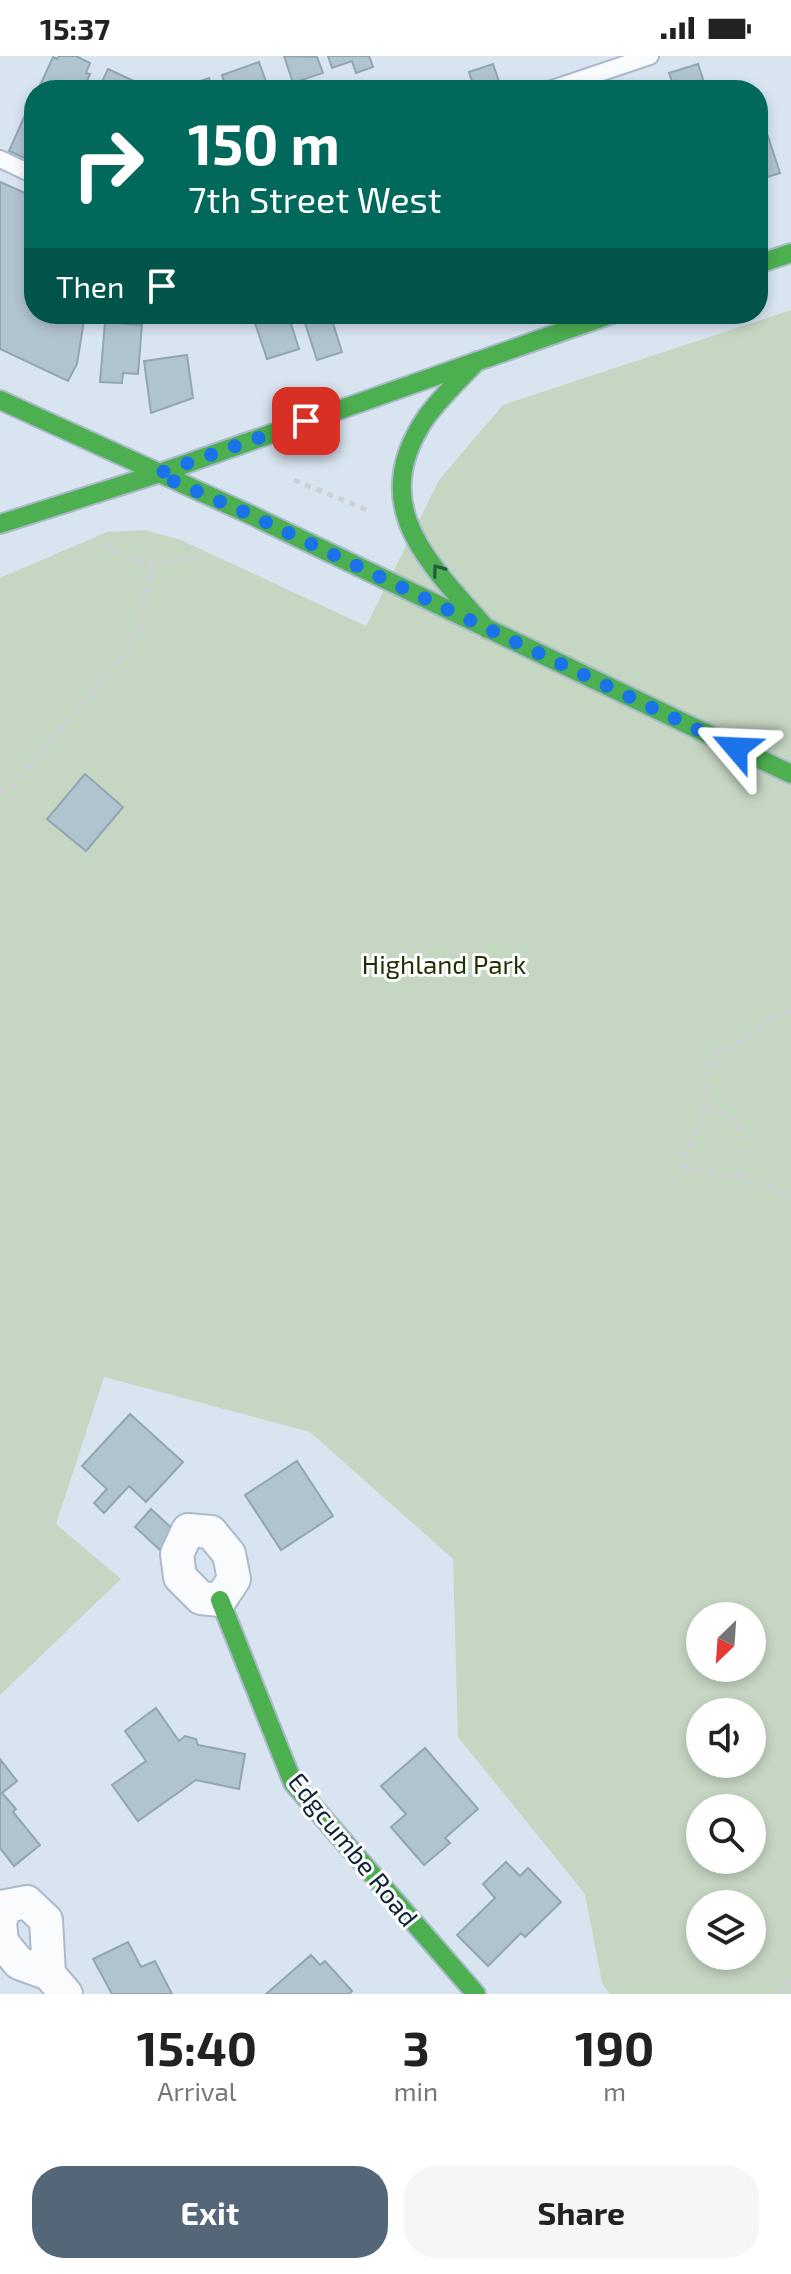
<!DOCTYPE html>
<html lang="en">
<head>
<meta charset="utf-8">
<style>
	body { margin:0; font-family:"Exo 2",sans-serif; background:#f6f6f6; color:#222; height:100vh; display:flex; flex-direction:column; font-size:30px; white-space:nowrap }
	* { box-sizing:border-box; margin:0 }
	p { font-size:26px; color:#767676 }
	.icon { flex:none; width:44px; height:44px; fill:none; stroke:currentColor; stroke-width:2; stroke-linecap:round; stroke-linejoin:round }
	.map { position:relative; height:1938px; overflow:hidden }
	.drawer { display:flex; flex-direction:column; background:#fff; flex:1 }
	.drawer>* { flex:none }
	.hud { position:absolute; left:24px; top:24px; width:744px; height:244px; border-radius:32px; box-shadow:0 4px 12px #0003; background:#00695c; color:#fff; overflow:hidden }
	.needle { width:52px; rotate:205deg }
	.controls { position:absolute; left:686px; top:1546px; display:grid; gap:16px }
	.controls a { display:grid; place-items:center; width:80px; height:80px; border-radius:50%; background:#fff; box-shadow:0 4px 12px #0003; font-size:40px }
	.pin { position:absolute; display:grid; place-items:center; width:68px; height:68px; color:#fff; margin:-34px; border-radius:16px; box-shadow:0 4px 12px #0006 }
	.me { position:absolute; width:88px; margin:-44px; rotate:296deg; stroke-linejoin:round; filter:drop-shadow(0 0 6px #0008) }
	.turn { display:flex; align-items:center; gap:28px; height:168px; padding:0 32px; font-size:36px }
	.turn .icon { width:104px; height:104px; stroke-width:2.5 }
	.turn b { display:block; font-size:56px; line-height:68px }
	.then { display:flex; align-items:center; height:76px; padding:0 32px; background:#0003; gap:16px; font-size:30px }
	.eta { display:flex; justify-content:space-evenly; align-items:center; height:136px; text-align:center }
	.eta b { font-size:48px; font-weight:700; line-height:56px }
	.cta { display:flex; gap:16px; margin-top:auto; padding:16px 32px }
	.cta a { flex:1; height:92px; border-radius:32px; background:#546778; color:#fff; font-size:32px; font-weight:700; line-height:92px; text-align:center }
	.cta a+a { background:#f6f6f6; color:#222 }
	.status { display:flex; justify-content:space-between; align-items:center; height:56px; padding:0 40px; background:#fff; direction:ltr }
	.status svg { height:22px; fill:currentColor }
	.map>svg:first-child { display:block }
	.green { fill:#c5d6c2; fill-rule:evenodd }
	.building { fill:#b0c4d0; stroke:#90a6b2; stroke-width:2 }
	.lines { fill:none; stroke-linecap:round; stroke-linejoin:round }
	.lane-casing { stroke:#aabaca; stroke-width:20 }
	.street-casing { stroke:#aabaca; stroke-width:36 }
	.fast-casing { stroke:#aabaca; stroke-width:22 }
	.path { stroke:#cdd1d6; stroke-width:5; stroke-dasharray:6 6; stroke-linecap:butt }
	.lane { stroke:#f9fbfd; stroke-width:16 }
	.street { stroke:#f9fbfd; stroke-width:32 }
	.fast { stroke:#4caf50; stroke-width:18 }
	.oneway { stroke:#265b42 }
	.route { stroke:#1a73e8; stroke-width:14; stroke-dasharray:0 25.2 }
	.labels { text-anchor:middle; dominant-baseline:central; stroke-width:6; stroke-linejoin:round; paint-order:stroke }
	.park-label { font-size:26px; fill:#1f3001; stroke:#fff }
	.street-label { font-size:26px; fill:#0d2338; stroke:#fff }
</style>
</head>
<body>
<div class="status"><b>15:37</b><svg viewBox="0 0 49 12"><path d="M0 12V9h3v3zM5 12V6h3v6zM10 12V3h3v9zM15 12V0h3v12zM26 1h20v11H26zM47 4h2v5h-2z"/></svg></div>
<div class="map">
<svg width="791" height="1938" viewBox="0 0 791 1938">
	<rect width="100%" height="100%" fill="#d8e4f0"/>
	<!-- green -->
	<path class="green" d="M791,254v1684h-181l-8,-11 -17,-89 -127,-157 -5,-178 -143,-127 -206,-55 -48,147 65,55 -121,116v-1117l107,-46 38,-2 36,10 185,86 73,-146 64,-75zM700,1560h52v52h-52zM700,1656h52v52h-52zM700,1752h52v52h-52zM700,1848h52v52h-52z"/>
	<!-- building -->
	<path class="building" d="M59,0h17l14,7 -4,10 4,1 -7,16h-45l15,-33 4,2z
		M284,0l33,1 6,16 -30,10z
		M328,0h41l4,11 -17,6 -4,-12 -20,7z
		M259,6l10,28h-42l-5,-15z
		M493,8l9,26h-27l-6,-18z
		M698,8l8,24 -31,2 -6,-17z
		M108,13l45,21h-55z
		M209,22l4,12h-38z
		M25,59l9,4v43l-25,-11z
		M765,71l15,46 -22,7v-51z
		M0,126l34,15v117h51l-8,50 -9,17 -68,-32z
		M252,258h36l11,35 -32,10z
		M302,258h28l12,38 -25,8z
		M105,266l37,3 -4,49 -15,-1 -1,10 -22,-1z
		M187,299l6,43 -42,15 -7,-52z
		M85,718l38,33 -37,44 -39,-32z
		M130,1358l53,48 -37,40 -17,-16 -25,27 -10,-10 13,-14 -25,-23z
		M297,1405l36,55 -52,34 -36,-55z
		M151,1453l26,24 -17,17 -25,-23z
		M156,1652l23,33 6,-5 11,3 2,6 47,9 -6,35 -43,-9 -58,41 -26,-36 34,-24 -21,-30z
		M425,1692l53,61 -33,29 5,5 -26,22 -33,-38 15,-13 -25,-28z
		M0,1703l17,22 -15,12 14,16 -3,3 27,33 -26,21 -14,-18z
		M506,1806l14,14 8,-8 33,34 -36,35 -4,-4 -33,33 -31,-31 38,-37 -12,-14z
		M128,1886l13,25 14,-6 17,33h-60l-19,-35z
		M311,1899l9,10 5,-4 27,30 -3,3h-83z"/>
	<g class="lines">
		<!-- lane casing -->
		<g class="lane-casing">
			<path id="lane" d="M549,34l101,-34
				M0,103l34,16"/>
		</g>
		<!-- street casing -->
		<g class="street-casing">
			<path id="street" d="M188,1474l23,2 18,22 5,25 -14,21 -19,-2 -21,-21 -3,-23z
				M49,1918l-3,-54 -19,-18 -21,4 -6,16 2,20 17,21 30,11 17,20"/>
		</g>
		<!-- fast casing -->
		<g class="fast-casing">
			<path id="fast" d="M758,208l33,-11
				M477,305c-17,18 -35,35 -50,55 -62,90 2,147 60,213
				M0,344l251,115 540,259
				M0,468l157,-50 455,-160
				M220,1544l73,183 183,211"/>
		</g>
		<!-- path -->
		<path class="path" d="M294,424l73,30
			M105,488l29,17h45l21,-5
			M0,735l14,-6 112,-135 14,-26 12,-61
			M707,1051l-27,61 61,10 50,17
			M741,1122c8,-37 6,-58 -34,-71 2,-13 0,-28 2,-39 4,-21 29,-24 44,-34 13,-9 20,-23 38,-22
			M781,1938l10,-15"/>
		<!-- lane -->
		<use href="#lane" class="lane"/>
		<!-- street -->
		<use href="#street" class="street"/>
		<!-- fast -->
		<use href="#fast" class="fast"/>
	</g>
	<!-- one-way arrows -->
	<defs><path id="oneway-chevron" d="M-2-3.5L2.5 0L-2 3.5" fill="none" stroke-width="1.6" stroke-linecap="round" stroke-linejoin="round" transform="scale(2)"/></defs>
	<use class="oneway" href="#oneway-chevron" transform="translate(438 514) rotate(-126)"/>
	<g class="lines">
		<!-- route -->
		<path class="route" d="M306,365l-149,53 94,41 485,233"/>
	</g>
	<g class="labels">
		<!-- park labels -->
		<g class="park-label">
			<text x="444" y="907">Highland Park</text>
		</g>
		<!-- street labels -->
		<g class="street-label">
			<text transform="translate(354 1793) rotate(51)">Edgcumbe Road</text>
		</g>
	</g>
</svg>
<div class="controls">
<a><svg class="needle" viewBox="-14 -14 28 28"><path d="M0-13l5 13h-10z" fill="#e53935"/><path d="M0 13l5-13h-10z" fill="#767676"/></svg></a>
<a><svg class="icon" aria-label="sound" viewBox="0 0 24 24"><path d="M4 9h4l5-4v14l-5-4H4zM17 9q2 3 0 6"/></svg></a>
<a><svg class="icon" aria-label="search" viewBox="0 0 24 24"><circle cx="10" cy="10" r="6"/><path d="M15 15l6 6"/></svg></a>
<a><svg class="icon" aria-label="layers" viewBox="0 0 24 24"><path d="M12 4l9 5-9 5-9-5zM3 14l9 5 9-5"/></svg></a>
</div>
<div class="pin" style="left:306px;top:365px;background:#d93025"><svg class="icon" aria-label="arrive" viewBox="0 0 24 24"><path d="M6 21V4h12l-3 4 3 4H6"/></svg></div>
<svg class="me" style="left:736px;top:692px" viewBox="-20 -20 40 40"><path d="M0-17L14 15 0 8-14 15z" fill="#1a73e8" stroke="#fff" stroke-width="4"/></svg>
<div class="hud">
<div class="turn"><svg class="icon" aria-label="right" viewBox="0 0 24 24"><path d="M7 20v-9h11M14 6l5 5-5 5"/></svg><div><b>150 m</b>7th Street West</div></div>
<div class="then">Then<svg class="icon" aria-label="arrive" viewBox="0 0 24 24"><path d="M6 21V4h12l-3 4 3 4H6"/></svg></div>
</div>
</div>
<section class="drawer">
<div class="eta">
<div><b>15:40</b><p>Arrival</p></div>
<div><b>3</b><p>min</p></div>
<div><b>190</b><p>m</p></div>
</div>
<div class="cta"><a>Exit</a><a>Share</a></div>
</section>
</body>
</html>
